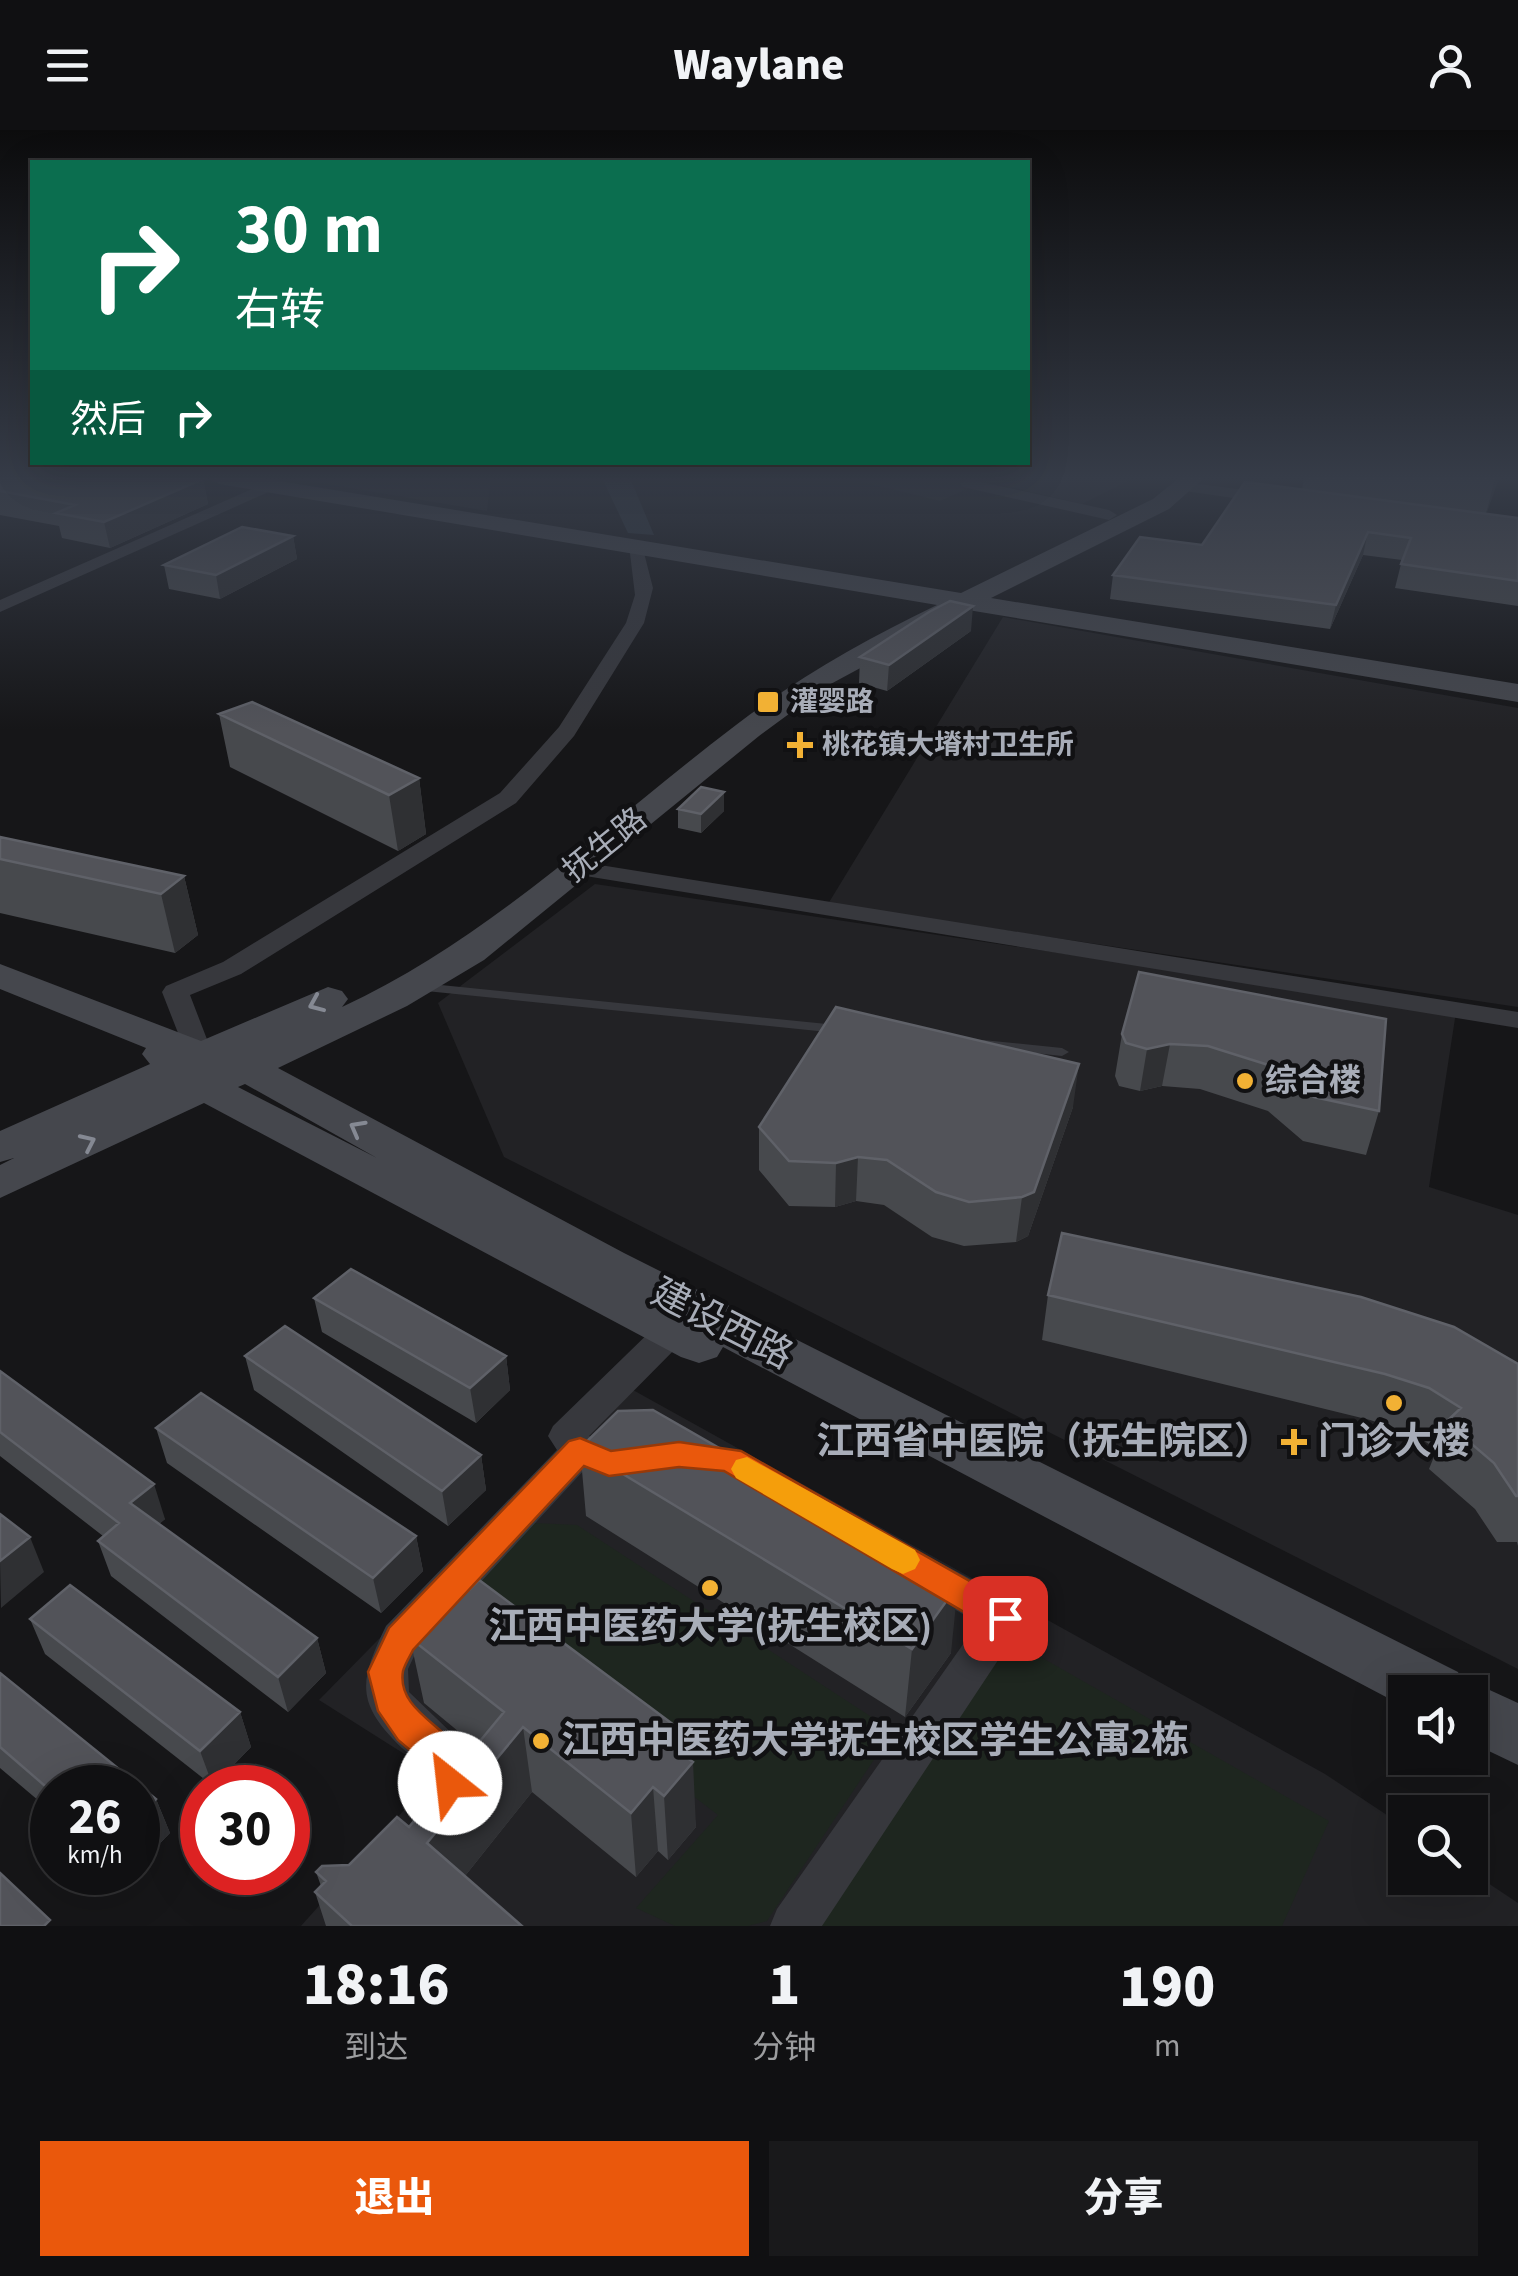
<!DOCTYPE html>
<html lang="zh">
<head>
<meta charset="utf-8">
<style>
	body { margin:0; font-family:"Source Sans 3","Noto Sans SC",sans-serif; background:#19191b; color:#f1f3f6; height:100vh; display:flex; flex-direction:column; font-size:38px; white-space:nowrap }
	* { box-sizing:border-box; margin:0 }
	p { font-size:32px; color:#9c9d9f }
	.icon { flex:none; width:55px; height:55px; fill:none; stroke:currentColor; stroke-width:2; stroke-linecap:round; stroke-linejoin:round }
	.map { position:relative; height:1796px; overflow:hidden }
	.panel { display:flex; flex-direction:column; background:#101012; flex:1 }
	.panel>* { flex:none }
	.guide { position:absolute; left:30px; top:30px; width:1000px; height:305px; border-radius:0px; box-shadow:0 10px 40px #0002,0 0 0 2px #303032; background:#0b6e4f; color:#fff; overflow:hidden }
	.fabs { position:absolute; left:1388px; top:1545px; display:grid; gap:20px }
	.fabs a { display:grid; place-items:center; width:100px; height:100px; border-radius:0px; background:#101012; box-shadow:0 10px 40px #0002,0 0 0 2px #303032; font-size:50px }
	.speed { position:absolute; left:30px; top:1635px; display:flex; gap:20px; font-size:50px; font-weight:700; text-align:center }
	.speed>* { display:grid; place-content:center; width:130px; height:130px; border-radius:50%; background:#101012; box-shadow:0 10px 40px #0002,0 0 0 2px #303032; line-height:1 }
	.speed small { font-size:25px; font-weight:400 }
	.speed .limit { border:15px solid #d22; background:#fff; color:#111 }
	.pin { position:absolute; display:grid; place-items:center; width:85px; height:85px; color:#fff; margin:-42px; border-radius:20px; box-shadow:0 5px 15px #0006 }
	.me { position:absolute; width:110px; margin:-55px; rotate:331deg; stroke-linejoin:round; filter:drop-shadow(0 0 8px #0008) }
	.turn { display:flex; align-items:center; gap:35px; height:210px; padding:0 40px; font-size:45px }
	.turn .icon { width:130px; height:130px; stroke-width:2.5 }
	.turn b { display:block; font-size:70px; line-height:85px }
	.then { display:flex; align-items:center; height:95px; padding:0 40px; background:#0003; gap:20px; font-size:38px }
	.eta { display:flex; justify-content:space-evenly; align-items:center; height:170px; text-align:center }
	.eta b { font-size:60px; font-weight:800; line-height:70px }
	.action { display:flex; gap:20px; margin-top:auto; padding:20px 40px }
	.action a { flex:1; height:115px; border-radius:0px; background:#ea580c; color:#fff; font-size:40px; font-weight:800; line-height:115px; text-align:center }
	.action a+a { background:#19191b; color:#f1f3f6 }
	header { display:flex; justify-content:space-between; align-items:center; height:130px; padding:0 40px; background:#101012; font-size:45px; font-weight:800 }
	.map>svg:first-child { display:block }
	.built { fill:#222225 }
	.green { fill:#1e261f }
	.water { fill:#2c353c }
	.lines { fill:none; stroke-linecap:round; stroke-linejoin:round }
	.service { fill:#37383d; fill-rule:evenodd }
	.minor { fill:#37383d; fill-rule:evenodd }
	.secondary { fill:#45474d; fill-rule:evenodd }
	.wall { fill:#47494d }
	.shaded-wall { fill:#2f3033 }
	.building { fill:#525359; stroke:#5f6168; stroke-width:2.5 }
	.oneway { stroke:#858993 }
	.route { fill:#ea580c; stroke:#983908; stroke-width:2.5 }
	.slow { fill:#f59e0b }
	.poi-dot { fill:#f2b134; stroke:#111113; stroke-width:4 }
	.labels { text-anchor:middle; dominant-baseline:central; stroke-width:9; stroke-linejoin:round; paint-order:stroke }
	.far-poi-label { font-size:28px; font-weight:bold; fill:#a8adb8; stroke:#111113; text-anchor:start }
	.street-label { font-size:32px; fill:#a8adb8; stroke:#111113 }
	.poi-label { font-size:32px; font-weight:bold; fill:#a8adb8; stroke:#111113; text-anchor:start }
	.near-street-label { font-size:38px; fill:#a8adb8; stroke:#111113 }
	.near-poi-label { font-size:38px; font-weight:bold; fill:#a8adb8; stroke:#111113 }
</style>
</head>
<body>
<header><svg class="icon" aria-label="menu" viewBox="0 0 24 24"><path d="M4 6h16M4 12h16M4 18h16"/></svg>Waylane<svg class="icon" aria-label="person" viewBox="0 0 24 24"><circle cx="12" cy="8" r="4"/><path d="M4 21q1-7 8-7t8 7"/></svg></header>
<div class="map">
<svg width="1518" height="1796" viewBox="0 0 1518 1796">
	<rect width="100%" height="100%" fill="#161618"/>
	<!-- built -->
	<path class="built" d="M291,348h200l-4,33z
		M846,348l144,2 142,-1 -50,25 -97,-23 -45,20z
		M1003,487l515,91v299l-690,-103z
		M595,754l861,128 -27,175 89,28v454l-1014,-512 -66,-154z
		M624,1255l701,389 80,53v51h65v-7l48,32v23h-1217l135,-152 -117,-74 220,-224z"/>
	<!-- green -->
	<path class="green" d="M534,1393l43,2 316,206 -126,190 -19,5h-73l-39,-18 82,-93 -238,-181 -47,-25z
		M1009,1509l320,182 -47,105h-461z"/>
	<!-- water -->
	<path class="water" d="M602,348h28l24,57 -26,-2z"/>
	<g class="lines">
		<!-- service -->
		<path class="service" d="M421,853l416,42 7,4 -7,4 -421,-43 -2,-3z
			M983,910l79,8 7,4 -7,4 -84,-9 -2,-3z"/>
		<!-- minor -->
		<path class="minor" d="M968,349l141,31 8,5 -8,5 -146,-33 -3,-3z
			M268,352l8,5 -3,3 -273,122v-12z
			M1183,352l92,12 8,5 -8,5 -97,-14v-6z
			M629,415l14,4 10,39 -9,35 -70,113 -58,67 -275,171 -51,21 23,60 -14,8 -10,-2 -27,-69 4,-6 57,-24 277,-169 59,-66 67,-104 9,-28z
			M575,731l943,151v16l-951,-155 -4,-5 4,-5z
			M673,1187l12,4 5,9 -5,9 -96,97 34,17 6,11 -6,11 -13,4 -25,-10 -169,183 -8,17 1,23 53,51 11,40 -24,42 -16,6 -16,-6 -7,-16 18,-31c-3,-14 -15,-20 -26,-30 -48,-46 -42,-68 -16,-122l171,-176 -9,-14 5,-10 108,-105z
			M927,1426l93,49 6,13 -204,308h-52l7,-17 201,-286 -65,-38 -6,-12 6,-12z"/>
		<!-- secondary -->
		<path class="secondary" d="M208,348h53l700,115 192,-94 26,-21h25l-35,31 -178,89 527,86v18l-550,-92 -141,76 -68,50 -275,224 -77,46 -129,62 346,185 834,419 5,12 7,-3 48,22v62l-48,-23v-50h-65v15l-682,-360 -6,10 -18,6 -18,-6 -477,-254 -204,95v-33l14,-7 -14,4v-31l150,-67 -8,-10 4,-6 -146,-59v-25l201,77 127,-54 14,4 6,8 -6,8c147,-68 266,-185 394,-282 63,-48 130,-86 201,-120l-718,-121zM245,954l132,74 -139,-71z"/>
	</g>
	<!-- wall -->
	<path class="wall" d="M0,348l203,1 5,25 -98,44 -48,-10 -3,-12 -59,-11z
		M1304,348h195l-13,35 32,5v88l-123,-18 7,-28 -39,-5 -33,74 -220,-30 3,-24 89,-30 100,-55z
		M293,406l4,23 -77,40 -51,-10 -5,-24z
		M971,501l-84,60 -28,-8 1,-26z
		M219,584l200,64 7,56 -28,17 -168,-84z
		M678,679l46,2 -23,22 -23,-5z
		M0,707l184,39 14,59 -23,18 -175,-40z
		M1139,842l240,139 -13,44 -63,-14 -35,-30 -68,-22 -38,-3 -22,5 -21,-5 -4,-10 7,-42z
		M1073,977l-45,129 -12,6 -52,4 -32,-9 -48,-32 -28,-4 -21,6 -46,-1 -30,-36v-43z
		M1048,1165l470,69v182l-1,-4h-20l-22,-33 -46,-40 8,-20 -24,-15 -43,-14 -328,-80z
		M314,1168l192,58 4,34 -34,33 -154,-91z
		M245,1226l236,99 5,35 -38,36 -194,-136z
		M0,1241l165,148 -6,5 158,114 9,35 -38,39 -177,-136 -13,-35 5,-5 -103,-80z
		M156,1298l260,108 7,35 -42,42 -214,-150z
		M580,1318l371,205 -46,64 -319,-201z
		M30,1489l210,93 11,35 -38,39 -168,-132z
		M411,1493l276,135 9,69 -28,33 -10,-9 -22,26 -104,-85 -67,84 57,50h-196l-11,-34 6,-6 -5,-14 33,-7 60,-38 67,-81 -52,-43 -14,-65 3,-3z
		M0,1543l156,126 14,34 -32,33v-78h-86v24l-52,-44z"/>
	<!-- shaded-wall -->
	<path class="shaded-wall" d="M1495,348h4l-14,40z
		M203,349l5,25 -98,44 -6,-26z
		M1368,402l-5,23 -33,74 6,-24z
		M293,406l4,23 -77,40 -4,-24z
		M973,476l-2,25 -84,60 2,-26z
		M419,648l7,56 -28,17 -9,-56z
		M724,662v19l-23,22v-19z
		M184,746l14,59 -23,18 -14,-59z
		M1170,914l-8,42 -22,5 7,-42z
		M1079,934l-6,43 -45,129 -12,6 6,-45z
		M858,1027l-2,44 -21,6 1,-44z
		M506,1226l4,34 -34,33 -6,-35z
		M481,1325l5,35 -38,36 -6,-35z
		M154,1354l11,35 -22,19 -13,-35z
		M416,1406l7,35 -42,42 -8,-35z
		M30,1407l14,35 -43,36 -1,-47z
		M958,1455l-7,68 -46,64 7,-68z
		M317,1508l9,35 -38,39 -10,-35z
		M240,1582l11,35 -38,39 -13,-35z
		M523,1597l9,65 -91,114 -14,-63z
		M686,1604l2,34 5,-6 3,65 -28,33 -4,-64 10,-48z
		M653,1657l5,64 -22,26 -5,-64z
		M156,1669l14,34 -32,33v-49z"/>
	<!-- building -->
	<path class="building" d="M0,348h197l6,1 -99,43 -48,-9 19,-8 -75,-14z
		M1245,352l273,36v63l-117,-17 10,-26 -43,-6 -32,73 -223,-30 27,-38 62,8z
		M242,397l51,9 -77,39 -52,-10z
		M950,471l23,5 -84,59 -29,-8 69,-45z
		M252,572l167,76 -30,17 -170,-81z
		M701,657l23,5 -23,22 -23,-5z
		M0,707l184,39 -23,18 -161,-35z
		M1139,842l247,47 -7,92 -65,-14 -36,-29 -70,-22 -38,-2 -23,5 -21,-6 -4,-9z
		M836,877l243,57 -45,128 -12,5 -53,5 -33,-10 -49,-32 -29,-3 -22,6 -47,-2 -30,-34z
		M1062,1103l299,64 93,30 64,37v132h-2l-22,-33 -48,-41 15,-14 -32,-20 -44,-14 -337,-79z
		M351,1139l155,87 -36,32 -156,-90z
		M285,1196l196,129 -39,36 -197,-135z
		M0,1241l154,113 -24,19 187,135 -39,39 -180,-136 21,-18 -119,-91z
		M201,1263l215,143 -43,42 -217,-150z
		M653,1280l305,175 -46,64 -332,-201 38,-37z
		M0,1384l30,23 -30,24z
		M457,1449l13,10 9,-9 207,154 -12,14 19,14 -29,34 -11,-9 -22,26 -108,-86 -96,116 95,83h-170l-37,-34 11,-11 -10,-9 6,-6 27,-1 48,-48 12,10 95,-115 -94,-74 9,-8 -8,-7z
		M70,1455l170,127 -40,39 -170,-132z
		M0,1543l156,126 -18,18v-29h-86v4l-52,-45z
		M0,1743l50,47 -6,6h-44z"/>
	<!-- one-way arrows -->
	<defs><path id="oneway-chevron" d="M-2-3.5L2.5 0L-2 3.5" fill="none" stroke-width="1.6" stroke-linecap="round" stroke-linejoin="round" transform="scale(2.5)"/></defs>
	<g class="oneway">
		<use href="#oneway-chevron" transform="translate(316 874) rotate(157)"/>
		<use href="#oneway-chevron" transform="translate(357 998) rotate(-151)"/>
		<use href="#oneway-chevron" transform="translate(88 1012) rotate(-25)"/>
	</g>
	<!-- sky -->
	<linearGradient id="sky" x2="0" y2="1"><stop stop-color="#0c0c0d"/><stop offset="0.58" stop-color="#363c48"/><stop offset="1" stop-color="#363c48" stop-opacity="0"/></linearGradient>
	<rect width="1518" height="600" fill="url(#sky)"/>
	<!-- route -->
	<path class="route" d="M580,1308l31,13 68,-9 62,9 276,157 5,10 -5,11 -12,4 -12,-4 -269,-158 -45,-4 -70,9 -25,-10 -171,184c-3,6 -8,14 -10,21 -9,53 87,63 61,125l-14,5 -13,-5 -7,-29 -32,-27 -20,-29 -10,-39 21,-44 180,-187z"/>
	<!-- slow -->
	<path class="slow" d="M747,1327l168,93 5,10 -5,9 -12,5 -11,-5 -156,-91 -5,-9 5,-9z"/>
	<!-- markers -->
	<g class="poi-dot">
		<rect x="756" y="560" width="24" height="24" rx="5"/>
		<path d="M795 600h10v10h10v10h-10v10h-10v-10h-10v-10h10z"/>
		<circle cx="1245" cy="951" r="10"/>
		<circle cx="1394" cy="1273" r="10"/>
		<path d="M1289 1297h10v10h10v10h-10v10h-10v-10h-10v-10h10z"/>
		<circle cx="710" cy="1458" r="10"/>
		<circle cx="541" cy="1611" r="10"/>
	</g>
	<g class="labels">
		<!-- far-poi labels -->
		<g class="far-poi-label">
			<text x="790" y="572">灌婴路</text>
			<text x="822" y="615">桃花镇大塉村卫生所</text>
		</g>
		<!-- street labels -->
		<g class="street-label">
			<text transform="translate(605 715) rotate(-39)">抚生路</text>
		</g>
		<!-- poi labels -->
		<g class="poi-label">
			<text x="1265" y="951">综合楼</text>
		</g>
		<!-- near-street labels -->
		<g class="near-street-label">
			<text transform="translate(722 1194) rotate(27)">建设西路</text>
		</g>
		<!-- near-poi labels -->
		<g class="near-poi-label">
			<text x="1272" y="1312" text-anchor="end">江西省中医院（抚生院区）</text>
			<text x="1394" y="1312">门诊大楼</text>
			<text x="710" y="1497">江西中医药大学(抚生校区)</text>
			<text x="561" y="1611" text-anchor="start">江西中医药大学抚生校区学生公寓2栋</text>
		</g>
	</g>
</svg>
<div class="fabs">
<a><svg class="icon" aria-label="sound" viewBox="0 0 24 24"><path d="M4 9h4l5-4v14l-5-4H4zM17 9q2 3 0 6"/></svg></a>
<a><svg class="icon" aria-label="search" viewBox="0 0 24 24"><circle cx="10" cy="10" r="6"/><path d="M15 15l6 6"/></svg></a>
</div>
<div class="speed"><div>26<small>km/h</small></div><div class="limit">30</div></div>
<div class="pin" style="left:1005px;top:1488px;background:#d93025"><svg class="icon" aria-label="arrive" viewBox="0 0 24 24"><path d="M6 21V4h12l-3 4 3 4H6"/></svg></div>
<svg class="me" style="left:450px;top:1653px" viewBox="-20 -20 40 40"><circle r="19" fill="#fff"/><path d="M0-13L10 11 0 6-10 11z" fill="#ea580c"/></svg>
<div class="guide">
<div class="turn"><svg class="icon" aria-label="right" viewBox="0 0 24 24"><path d="M7 20v-9h11M14 6l5 5-5 5"/></svg><div><b>30 m</b>右转</div></div>
<div class="then">然后<svg class="icon" aria-label="right" viewBox="0 0 24 24"><path d="M7 20v-9h11M14 6l5 5-5 5"/></svg></div>
</div>
</div>
<section class="panel">
<div class="eta">
<div><b>18:16</b><p>到达</p></div>
<div><b>1</b><p>分钟</p></div>
<div><b>190</b><p>m</p></div>
</div>
<div class="action"><a>退出</a><a>分享</a></div>
</section>
</body>
</html>
